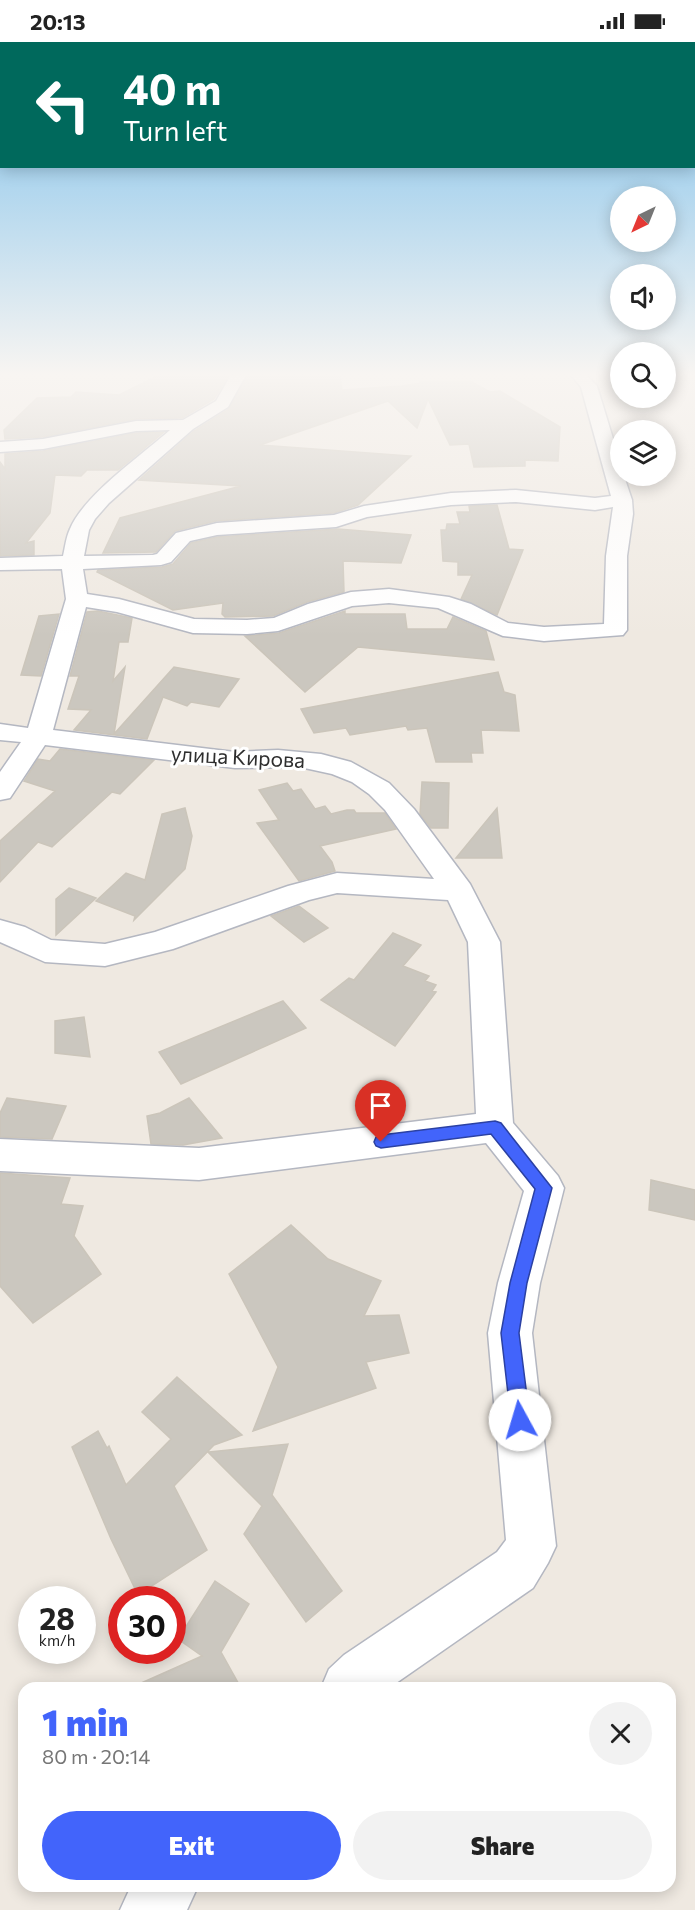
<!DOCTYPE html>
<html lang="en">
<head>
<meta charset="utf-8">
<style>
	body { margin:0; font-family:Commissioner,sans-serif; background:#f2f2f2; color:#222; height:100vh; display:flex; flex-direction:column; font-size:22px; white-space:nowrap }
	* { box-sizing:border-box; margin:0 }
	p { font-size:20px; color:#767676 }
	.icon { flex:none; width:33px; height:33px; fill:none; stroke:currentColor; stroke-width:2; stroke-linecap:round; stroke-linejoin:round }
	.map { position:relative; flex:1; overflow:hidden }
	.drawer { position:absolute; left:18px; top:1640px; width:658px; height:210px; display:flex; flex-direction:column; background:#fff; border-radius:18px; box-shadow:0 3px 15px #0003 }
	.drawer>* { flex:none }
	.banner { position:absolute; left:0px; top:0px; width:696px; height:126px; box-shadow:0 3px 15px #0003; background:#00695c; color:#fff; overflow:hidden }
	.needle { width:39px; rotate:223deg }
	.controls { position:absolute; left:610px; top:144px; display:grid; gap:12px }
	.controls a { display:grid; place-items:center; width:66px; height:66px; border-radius:50%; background:#fff; box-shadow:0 3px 15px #0003; font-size:30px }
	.speed { position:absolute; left:18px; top:1544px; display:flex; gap:12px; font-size:30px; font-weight:700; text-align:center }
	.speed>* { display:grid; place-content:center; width:78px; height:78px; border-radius:50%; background:#fff; box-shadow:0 3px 15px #0003; line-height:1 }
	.speed small { font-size:15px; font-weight:400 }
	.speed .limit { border:9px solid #d22; background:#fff; color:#111 }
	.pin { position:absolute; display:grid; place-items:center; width:51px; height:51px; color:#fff; margin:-62px -26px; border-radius:50% 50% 50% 0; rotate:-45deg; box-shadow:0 0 6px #0007 }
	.pin .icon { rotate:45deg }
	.me { position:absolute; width:66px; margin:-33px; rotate:354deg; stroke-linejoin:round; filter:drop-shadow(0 0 4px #0008) }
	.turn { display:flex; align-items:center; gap:21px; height:126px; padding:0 24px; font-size:27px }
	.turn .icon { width:78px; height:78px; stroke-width:2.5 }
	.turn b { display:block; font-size:42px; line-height:51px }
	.round { display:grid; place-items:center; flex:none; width:63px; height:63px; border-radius:32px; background:#f2f2f2 }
	.headline { display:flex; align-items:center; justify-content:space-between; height:102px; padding:0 24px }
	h1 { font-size:36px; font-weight:800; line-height:45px; color:#4264fb }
	.action { display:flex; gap:12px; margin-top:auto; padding:12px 24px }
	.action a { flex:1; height:69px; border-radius:36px; background:#4264fb; color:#fff; font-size:24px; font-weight:800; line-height:69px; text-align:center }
	.action a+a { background:#f2f2f2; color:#222 }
	.status { display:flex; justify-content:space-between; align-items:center; height:42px; padding:0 30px; background:#fff; direction:ltr }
	.status svg { height:16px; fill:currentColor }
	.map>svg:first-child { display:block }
	.building { fill:#cbc7bf; stroke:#cbc5ba; stroke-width:1.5 }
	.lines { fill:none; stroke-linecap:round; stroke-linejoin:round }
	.minor-casing { stroke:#b4b7c1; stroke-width:3 }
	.minor { fill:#fff; fill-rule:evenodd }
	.route { fill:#4264fb; stroke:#2b41a3; stroke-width:1.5 }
	.labels { text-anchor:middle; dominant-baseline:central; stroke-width:6; stroke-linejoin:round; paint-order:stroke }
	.street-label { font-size:21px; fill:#2e2e2e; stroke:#fff }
</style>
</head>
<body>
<div class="status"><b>20:13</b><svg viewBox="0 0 49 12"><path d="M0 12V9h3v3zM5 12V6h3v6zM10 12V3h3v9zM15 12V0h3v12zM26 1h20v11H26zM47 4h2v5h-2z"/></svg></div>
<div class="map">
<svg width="695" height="1868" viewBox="0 0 695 1868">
	<rect width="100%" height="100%" fill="#efe9e1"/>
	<!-- building -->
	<path class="building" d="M159,333h70l-15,24 -32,19 -46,1 -93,18 -38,2 -1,-9 33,-32 34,-1 5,-5 43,3z
		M248,333h92l2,15 60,-4 19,-3 -1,-2h50l20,11 10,-1 60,36 -2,34 -33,-1v6l-51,1 -5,-23 -19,1 -22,-46 -11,29 -29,-27 -128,44 151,11 -53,49 -24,8 -118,8 -41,10 -19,21 -53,1 17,-35 121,-32 -102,-6 55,-49 35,-22z
		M164,390l-46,38h-31l-6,6 -26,-1 -5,38 -24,30 8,-2v14l-34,1v-94l5,7v-15l38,-3 93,-18z
		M497,463l12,44 14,1 -26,65 -36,-16 11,-24h-14v-13l-15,-1 -2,-31h5l1,-6h13l-3,-12h13l-1,-6z
		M338,487l73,6 -10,28 -58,-2 1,31 -37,10 -34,14 -48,1 -3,-3 1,-11 -50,7 -76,-38 1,-2 64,-3 11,-3 18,-21 26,-6z
		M98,569l34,7 -4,24h-9l-6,39 12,-14 -11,67 60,-67 65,12 -20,28 -28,-5 -4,4 -24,-9 -16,42 -73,-9 17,-20 -23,-1 11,-33h-9l17,-64z
		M345,569v3h60l2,15h40l6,-12 33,14 8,29 -136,-13 -53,45 -60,-56 34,-3z
		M59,572l-18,62 -20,-1 18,-59z
		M498,630l6,20 11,3 4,36 -38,-1 2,23h-12l1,9h-36l-9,-34 -19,2 -2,-4 -56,9 -4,-7 -32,5 -13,-24z
		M60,707l94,11 -34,34 -8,-2 -60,55 -14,-5 -38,40v-41l55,-50 -31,-10 14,-22 12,2z
		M422,740l27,1 -1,45h-17l-11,-14z
		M287,741l6,8 8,-2 14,20 10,-3 6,8 16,-4h7l2,3h29l11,16 -76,17 12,16 3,9 -36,10 -42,-58 22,-3 -20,-30z
		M185,766l7,28 -7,33 -51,51 1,-4 -39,-15 30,-28 19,7 17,-66z
		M497,766l5,50h-46z
		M69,846l27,10 -40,37v-36z
		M299,864l29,22 -24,14 -33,-26z
		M393,891l28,12 -18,21 26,10 -4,5 11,4 -4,6 4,1 -41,54 -74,-46 28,-22 5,2z
		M283,959l23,27 -125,56 -22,-32z
		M84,975l6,40 -35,-4v-32z
		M7,1056l59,8 -14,33 -52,-2v-24z
		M189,1056l33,40 -39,7 -32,-1 -4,-28 13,-3z
		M0,1131l70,5 -9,26 22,2 -9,30 27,38 -68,49 -33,-37z
		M651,1138l44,10v30l-46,-10z
		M291,1183l37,34 53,22 -17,35 35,-1 10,38 -43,9 10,26 -123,43 25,-64 -49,-93z
		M177,1335l65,58 -28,10 -40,41 33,64 -69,45 -27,-56 -39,-92 26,-16 9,17 2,-2 17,39 45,-46 -29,-27z
		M288,1402l-16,51 70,96 -36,31 -62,-88 18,-28 -54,-54z
		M215,1539l34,23 -28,48 20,36h-111l72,-32 -24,-17z"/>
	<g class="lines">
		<!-- minor casing -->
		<g class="minor-casing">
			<path id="minor" d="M231,333h15l-18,32 -35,22 -84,74 -14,16 -6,11 -5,26 69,-1 4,-1 19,-21 41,-10 117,-8 30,-9 87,-13 65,-3 79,8 16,-2 -30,-109 -10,-12h15l11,11 24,79v11h3l8,24 1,14 -6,42v74l-4,5 -79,6 -41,-5 -65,-28 -49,-5 -37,3 -74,25 -31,3 -54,-1 -76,-21 -31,-5 -33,123 182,22 43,-2 43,4 30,8 38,21 25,26 56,75 30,58 13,181 45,53 6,12 -24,95 -8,50 24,213 -8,17 -15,25 -144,100h-68l8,-19 15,-14 153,-103 9,-12 -18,-207 10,-50 26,-92 -38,-48 -287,37 -199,-9v-32l199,9 277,-34 -8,-172 -20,-42 -111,-7 -28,7 -136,49 -68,17 -60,-4 -45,-20v-22l25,7 26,13 54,4 50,-12 133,-46 49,-13 97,6 -49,-69 -16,-16 -17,-12 -20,-8 -32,-7 -65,1 -190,-23 -35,53 -10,2v-28l21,-30 -21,-2v-16l28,4 38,-129 -4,-30 -62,1v-12l63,-2c2,-8 3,-19 7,-27 14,-34 72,-74 100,-99l-34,1 -93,18 -43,3v-10l43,-3 93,-18 47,-1 33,-19zM516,460l79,8 18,-3 -7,49 -2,68 -60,3 -36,-4 -37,-19 -22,-7 -60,-8 -38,3 -43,12 -34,14 -27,2 -53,-1 -75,-20 -32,-5 -4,-25 78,-4 10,-3 19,-21 27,-6 119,-8 31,-10 84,-12z
				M131,1844h67l-11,24h-67z"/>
		</g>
		<!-- minor -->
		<use href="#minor" class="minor"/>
	</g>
	<!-- sky -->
	<linearGradient id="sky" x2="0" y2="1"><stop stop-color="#7abfeb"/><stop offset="0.56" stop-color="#f8f5f2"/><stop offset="1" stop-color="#f8f5f2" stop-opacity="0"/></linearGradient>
	<rect width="695" height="594" fill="url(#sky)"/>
	<!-- route -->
	<path class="route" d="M495,1079l6,2 51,65 -25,95 -8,50 11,87 -3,6 -7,3 -6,-3 -3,-6 -10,-87 9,-50 25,-94 -44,-55 -110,14 -5,-2 -2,-4 2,-5 5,-2z"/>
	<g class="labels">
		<!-- street labels -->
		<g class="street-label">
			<text transform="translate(238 714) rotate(3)">улица Кирова</text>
		</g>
	</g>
</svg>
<div class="controls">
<a><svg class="needle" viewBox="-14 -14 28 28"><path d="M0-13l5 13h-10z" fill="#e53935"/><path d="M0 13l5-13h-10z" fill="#767676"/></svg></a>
<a><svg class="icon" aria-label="sound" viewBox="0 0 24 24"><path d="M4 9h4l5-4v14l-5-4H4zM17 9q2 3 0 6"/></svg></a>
<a><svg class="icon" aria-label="search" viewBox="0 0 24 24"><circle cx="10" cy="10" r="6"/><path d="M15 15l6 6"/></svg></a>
<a><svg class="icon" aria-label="layers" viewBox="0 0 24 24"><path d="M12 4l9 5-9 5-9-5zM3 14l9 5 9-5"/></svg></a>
</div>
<div class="speed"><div>28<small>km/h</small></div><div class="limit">30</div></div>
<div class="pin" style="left:381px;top:1100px;background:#d93025"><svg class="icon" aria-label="arrive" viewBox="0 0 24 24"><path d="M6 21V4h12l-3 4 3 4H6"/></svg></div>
<svg class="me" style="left:520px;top:1378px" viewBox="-20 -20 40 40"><circle r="19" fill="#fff"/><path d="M0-13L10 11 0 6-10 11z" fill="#4264fb"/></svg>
<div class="banner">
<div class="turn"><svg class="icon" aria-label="left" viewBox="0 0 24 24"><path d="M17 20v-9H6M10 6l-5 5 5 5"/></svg><div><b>40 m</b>Turn left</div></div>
</div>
<section class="drawer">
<div class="headline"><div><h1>1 min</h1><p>80 m · 20:14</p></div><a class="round"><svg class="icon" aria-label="close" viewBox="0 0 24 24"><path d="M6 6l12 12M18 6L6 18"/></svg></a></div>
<div class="action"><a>Exit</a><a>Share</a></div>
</section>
</div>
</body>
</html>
